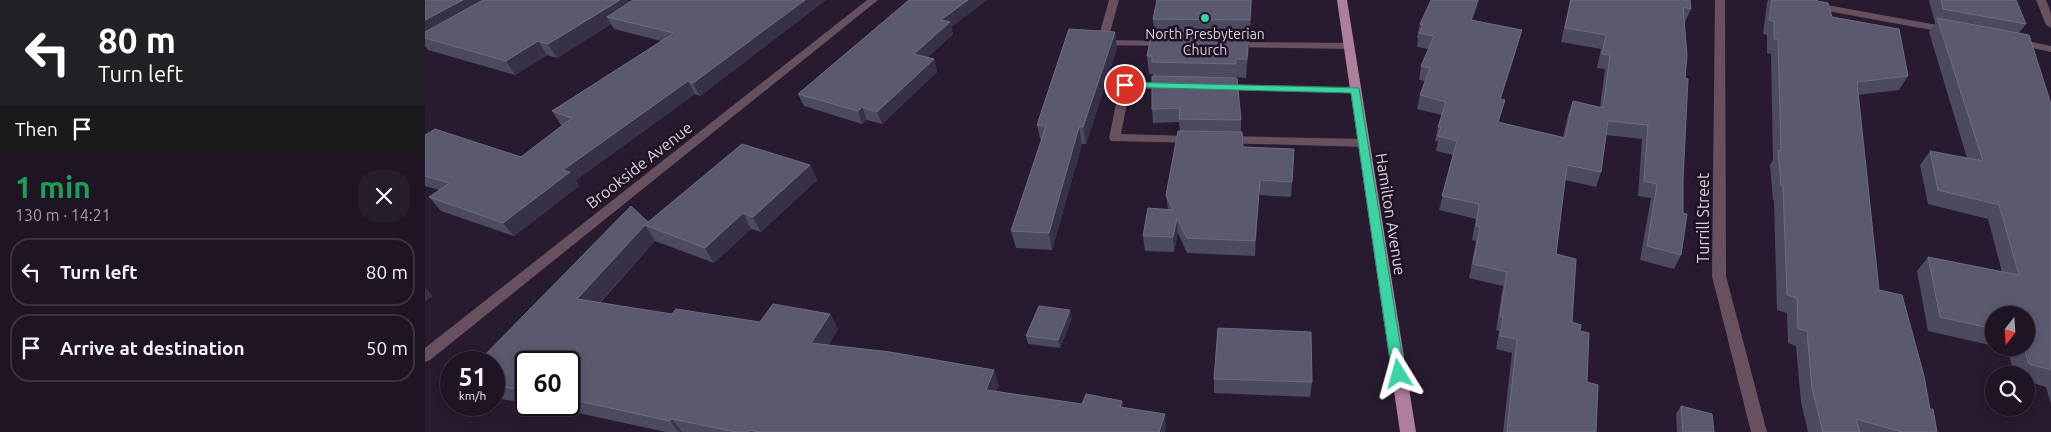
<!DOCTYPE html>
<html lang="en">
<head>
<meta charset="utf-8">
<style>
	body { margin:0; font-family:Ubuntu,sans-serif; background:#261d2b; color:#f1f3f6; height:100vh; display:flex; flex-direction:column; font-size:19px; white-space:nowrap }
	* { box-sizing:border-box; margin:0 }
	p { font-size:16px; color:#a19ea6 }
	.icon { flex:none; width:28px; height:28px; fill:none; stroke:currentColor; stroke-width:2; stroke-linecap:round; stroke-linejoin:round }
	.map { position:relative; flex:1; overflow:hidden }
	.side { display:flex; flex-direction:column; background:#1e1423; width:425px }
	.side>* { flex:none }
	.guide { background:#202124; color:#fff; overflow:hidden }
	.needle { width:32px; rotate:197deg }
	.fabs { position:absolute; left:1560px; top:306px; display:grid; gap:10px }
	.fabs a { display:grid; place-items:center; width:50px; height:50px; border-radius:50%; background:#1e1423; box-shadow:0 2px 8px #0003,0 0 0 1px #3c3341; font-size:25px }
	.speed { position:absolute; left:15px; top:351px; display:flex; gap:10px; font-size:25px; font-weight:700; text-align:center }
	.speed>* { display:grid; place-content:center; width:65px; height:65px; border-radius:50%; background:#1e1423; box-shadow:0 2px 8px #0003,0 0 0 1px #3c3341; line-height:1 }
	.speed small { font-size:12px; font-weight:400 }
	.speed .limit { border:2px solid #111; border-radius:8px; background:#fff; color:#111 }
	.pin { position:absolute; display:grid; place-items:center; width:42px; height:42px; color:#fff; margin:-21px; border:2px solid #fff; border-radius:50%; box-shadow:0 1px 5px #0007 }
	.me { position:absolute; width:55px; margin:-28px; rotate:352deg; stroke-linejoin:round; filter:drop-shadow(0 0 4px #0008) }
	.turn { display:flex; align-items:center; gap:18px; height:105px; padding:0 15px; font-size:22px }
	.turn .icon { width:65px; height:65px; stroke-width:2.5 }
	.turn b { display:block; font-size:35px; line-height:42px }
	.then { display:flex; align-items:center; height:48px; padding:0 15px; background:#0003; gap:10px; font-size:19px }
	.round { display:grid; place-items:center; flex:none; width:52px; height:52px; border-radius:20px; background:#261d2b }
	.head { display:flex; align-items:center; justify-content:space-between; height:85px; padding:0 15px }
	h1 { font-size:30px; font-weight:700; line-height:38px; color:#1e9e55 }
	ul { padding:0; list-style:none }
	li { display:flex; align-items:center; gap:15px; height:68px; margin:0 10px 8px; padding:0 5px; border:2px solid #3c3341; border-radius:20px }
	li div { flex:1 }
	li b { display:block; font-size:19px }
	li em { font-style:normal }
	main { display:flex; flex:1; min-height:0 }
	.map>svg:first-child { display:block }
	.lines { fill:none; stroke-linecap:round; stroke-linejoin:round }
	.minor { fill:#68515e; fill-rule:evenodd }
	.major { fill:#ae7f9b; fill-rule:evenodd }
	.wall { fill:#4b4a61 }
	.shaded-wall { fill:#363148 }
	.building { fill:#5a596f; stroke:#6e6c80 }
	.route { fill:#3cd4a4; stroke:#278a6b }
	.poi-dot { fill:#3cd4a4; stroke:#1f1225; stroke-width:2 }
	.labels { text-anchor:middle; dominant-baseline:central; stroke-width:5; stroke-linejoin:round; paint-order:stroke }
	.far-poi-label { font-size:14px; fill:#dad2df; stroke:#1f1225 }
	.street-label { font-size:16px; fill:#dad2df; stroke:#1f1225 }
</style>
</head>
<body>
<main>
<section class="side">
<div class="guide">
<div class="turn"><svg class="icon" aria-label="left" viewBox="0 0 24 24"><path d="M17 20v-9H6M10 6l-5 5 5 5"/></svg><div><b>80 m</b>Turn left</div></div>
<div class="then">Then<svg class="icon" aria-label="arrive" viewBox="0 0 24 24"><path d="M6 21V4h12l-3 4 3 4H6"/></svg></div>
</div>
<div class="head"><div><h1>1 min</h1><p>130 m · 14:21</p></div><a class="round"><svg class="icon" aria-label="close" viewBox="0 0 24 24"><path d="M6 6l12 12M18 6L6 18"/></svg></a></div>
<ul>
<li><svg class="icon" aria-label="left" viewBox="0 0 24 24"><path d="M17 20v-9H6M10 6l-5 5 5 5"/></svg><div><b>Turn left</b></div><em>80 m</em></li>
<li><svg class="icon" aria-label="arrive" viewBox="0 0 24 24"><path d="M6 21V4h12l-3 4 3 4H6"/></svg><div><b>Arrive at destination</b></div><em>50 m</em></li>
</ul>
</section>
<div class="map">
<svg width="1626" height="432" viewBox="0 0 1626 432">
	<rect width="100%" height="100%" fill="#281b2f"/>
	<g class="lines">
		<!-- minor -->
		<path class="minor" d="M442,0h11l-448,360 -5,2v-14z
			M684,0h10l-11,40 57,1 5,3 -1,2 -71,-1 -1,-2z
			M1290,0h10l1,276 41,156h-16l-39,-156z
			M1353,0h21l149,27 5,3 -5,3 -165,-30z
			M1611,0h10l5,13v15l-5,-3z
			M1592,39l34,7v6l-38,-8 -1,-2z
			M807,42l117,1 5,3 -5,3 -121,-2v-4z
			M700,82l43,1 5,3 -5,3 -38,-1 -9,46 72,2 6,4 -2,3 -86,-2 -2,-3 11,-53z
			M796,84l135,3 5,3 -5,3 -139,-4 -1,-2z
			M801,136l138,3 6,4 -6,4 -142,-4 -2,-3z"/>
		<!-- major -->
		<path class="major" d="M912,0h10l69,432h-16z"/>
	</g>
	<!-- wall -->
	<path class="wall" d="M0,0l205,2 196,-2 -126,96 -5,-2 -119,86 3,6 -65,50 -73,-25 -12,-14 11,-7 -15,-4v-51l96,22 42,-32h-2l-9,-14 109,-70 -47,-12 -3,-5 -54,34 -10,-3 -32,20 -87,-25 -3,-4z
		M484,0h78l-36,27 2,7 -25,23 6,2 3,13 -55,52 -15,-4 -5,4 -58,-18 -6,-12z
		M732,0h95l-6,78 -10,-1 5,43v12l2,15 51,2 -3,48 -32,-2 -4,61 -68,-3 -9,-20 -4,19 -29,-1 -2,-15 25,-27 -2,-14 14,-64 -1,-9 -26,1 -1,-14 1,-35h-4l-2,-18 7,-26 -1,-11z
		M1145,0h120l1,9 -6,13h-1l1,56 -4,177 -7,14 -34,-9 11,-62 -13,-2 4,-57 -36,-4 -5,37 -5,15 -31,-7 -9,74 16,68 8,9 7,51 9,50h-93l9,-79 -16,-4 3,-18 -3,-1 7,-44 -34,-8 7,-37 -4,-1 4,-21 -37,-9 14,-55 -17,-4 2,-10h-3l3,-14 4,-12 -25,-6 3,-14 5,-14 -6,-1 2,-14 8,-17 -12,-2 1,-9h-1l3,-14 53,-4 45,24 -17,55 4,1 -7,22 65,15 5,-22 5,-14 27,6 5,-38 -8,-1 4,-19 -40,-7z
		M1343,0h49v1l15,16 76,59 -9,14 -41,5 21,195 51,119 7,23h-129l-7,-30 -5,-56 -8,-3 -1,-30 -10,-3 -3,-109 -1,-1 -3,-35 3,-5 -2,-106 -4,-1v-18l-4,-1 4,-31z
		M1504,0h87l10,24 -7,9 32,71v300l-5,-17 -20,-6v-6h-12l-6,-25 -9,-2h27v-33h-32v31l-66,-15 -11,-60 11,-14 74,15 -14,-53 -60,-15 -8,-39 10,-14 37,7 -38,-126 6,-9z
		M690,32l2,16 -31,96h-4l-30,106 -36,-2 -5,-17 30,-89 -4,-17z
		M385,165l7,15 -56,52 -10,-3 -37,34 -59,-22 -55,62 72,11 88,8 70,-8 8,15 -10,16 171,40 -3,6 86,13 40,-3 1,7 43,21 -1,3h-499l-111,-24 -16,-3h30v-43h-43v41l-32,-5v-36l155,-140z
		M647,318l-12,30 -32,-4 -2,-8z
		M789,379l98,3 -2,15 -96,-4z
		M1256,406l33,26h-37l-1,-18z"/>
	<!-- shaded-wall -->
	<path class="shaded-wall" d="M38,0h34l-72,38v-18z
		M195,0h9l5,10 -27,7 4,7 -54,34 -9,-14z
		M380,0h21l-126,96 -7,-13z
		M543,0h19l-36,27 2,7 -35,32 -4,-12 27,-34z
		M826,0h1l-2,40v-20z
		M1053,0h1v2l-11,31 3,-13z
		M1097,30l-4,14 -22,69 4,-14z
		M690,32l2,16 -31,96 -3,-17z
		M824,32v18l-3,28 1,-19z
		M113,41l9,14 -32,20 -9,-14z
		M509,59l3,13 -55,52 -5,-12z
		M263,81l7,13 -119,86 3,6 -65,50 -11,-13 60,-53z
		M437,107l5,13 -5,4 -4,-13z
		M654,127l3,17 -30,106 -3,-17z
		M385,165l7,15 -56,52 -8,-15z
		M835,180l-1,15 -4,61v-15z
		M318,213l8,16 -37,34 -9,-15z
		M752,218l1,15 -4,19 -1,-15z
		M220,225l10,16 -66,73 -12,-15z
		M0,287l8,9 -8,6z
		M645,310l2,8 -12,30 -2,-8z
		M405,314l8,15 -19,29 -8,-15z
		M569,370l5,15 -8,19 -5,-14z
		M697,401l3,14 -5,-8z
		M740,414l1,15 -1,3h-6z
		M247,419l10,13h-3l-9,-11z"/>
	<!-- building -->
	<path class="building" d="M0,0h38l-38,20z
		M58,0h137l-72,44 -10,-3 -32,20 -81,-23v-6z
		M208,0h172l-112,83 -5,-2 -125,89 7,2 -67,51 -74,-26 21,-14 -25,-7v-41l10,-6 86,28 51,-39 -20,-7 122,-78 -67,-16z
		M484,0h59l-27,20 9,2 -36,32 20,5 -57,53 -15,-5 -4,4 -60,-17z
		M732,0h94l-1,20 -97,-1z
		M1006,0h47l-7,20 51,10 -22,69 5,1 -7,22 67,16 8,-37 30,7 7,-53 -8,-1 4,-19 -41,-7 6,-28h119l1,9 -8,-2 4,48 -2,23 3,1 -5,100v34l4,1 -6,41 -34,-9 10,-62 -13,-3 4,-56 -40,-4 -7,51 -34,-7 -11,89 20,5 -4,63 9,3 -1,6 9,2 -2,49 11,3 -2,47h-89l10,-93 -17,-3 3,-19 -3,-1 7,-44 -34,-8 7,-37 -4,-1 3,-22 -37,-8 15,-55 -19,-5 3,-9h-3l8,-25 -26,-7 10,-27 -9,-2 13,-30 -15,-3 4,-8 -3,-1z
		M1347,0h45v1l11,2 4,14 67,12 9,47 -51,6 22,208 23,5 22,81 6,33h3l4,23h-35l-46,-13 4,13h-37l-11,-44 -5,-57 -9,-2 -1,-31 -10,-3 -4,-109h-2l-3,-36 3,1 -3,-112h-4v-18l-5,-1z
		M1516,0h75l10,24 -83,-15z
		M1512,18l92,17 22,69v266l-22,-6 -5,-16h2v-33h-32v14l-54,-12 -12,-60 91,18 -20,-70 -61,-15 -8,-39 53,10z
		M644,29l46,3 -32,95h-4l-30,106 -38,-2 35,-105 -9,-1z
		M727,30l97,2 -2,27h-11v5l-84,-2v-6h-5z
		M727,76l85,2 4,42 -62,-1 1,-11 -28,1z
		M753,131l64,1 1,15 51,2 -2,33 -32,-2 -5,61 -68,-3 -10,-20 -4,19 -30,-1 5,-28 25,2 -7,-15z
		M317,144l68,21 -57,52 -10,-4 -38,35 -60,-23 -68,74 95,15 4,-5 84,13 13,-18 57,10 -19,29 79,9 104,18 -8,20 96,14 4,-10 36,7 -2,6 45,7 -6,18h-399l-11,-2 -1,2h-12l-64,-13 -2,2 -101,-22v-37h-43v29l-32,-6v-23h-16l153,-156 17,16 -1,1z
		M614,306l31,4 -12,30 -32,-4z
		M793,328l93,4 1,50 -98,-3z
		M1256,406l31,8 2,18h-31z"/>
	<!-- route -->
	<path class="route" d="M700,82l234,6 46,286 -2,4h-9l-2,-4 -41,-281 -229,-6 -1,-2z"/>
	<!-- markers -->
	<circle class="poi-dot" cx="780" cy="18" r="5"/>
	<g class="labels">
		<!-- far-poi labels -->
		<g class="far-poi-label">
			<text x="780" y="34">North Presbyterian<tspan x="780" dy="16">Church</tspan></text>
		</g>
		<!-- street labels -->
		<g class="street-label">
			<text transform="translate(214 165) rotate(-38)">Brookside Avenue</text>
			<text transform="translate(966 214) rotate(81)">Hamilton Avenue</text>
			<text transform="translate(1278 218) rotate(-90)">Turrill Street</text>
		</g>
	</g>
</svg>
<div class="fabs">
<a><svg class="needle" viewBox="-14 -14 28 28"><path d="M0-13l5 13h-10z" fill="#e53935"/><path d="M0 13l5-13h-10z" fill="#a19ea6"/></svg></a>
<a><svg class="icon" aria-label="search" viewBox="0 0 24 24"><circle cx="10" cy="10" r="6"/><path d="M15 15l6 6"/></svg></a>
</div>
<div class="speed"><div>51<small>km/h</small></div><div class="limit">60</div></div>
<div class="pin" style="left:700px;top:85px;background:#d93025"><svg class="icon" aria-label="arrive" viewBox="0 0 24 24"><path d="M6 21V4h12l-3 4 3 4H6"/></svg></div>
<svg class="me" style="left:974px;top:374px" viewBox="-20 -20 40 40"><path d="M0-17L14 15 0 8-14 15z" fill="#3cd4a4" stroke="#fff" stroke-width="4"/></svg>
</div>
</main>
</body>
</html>
